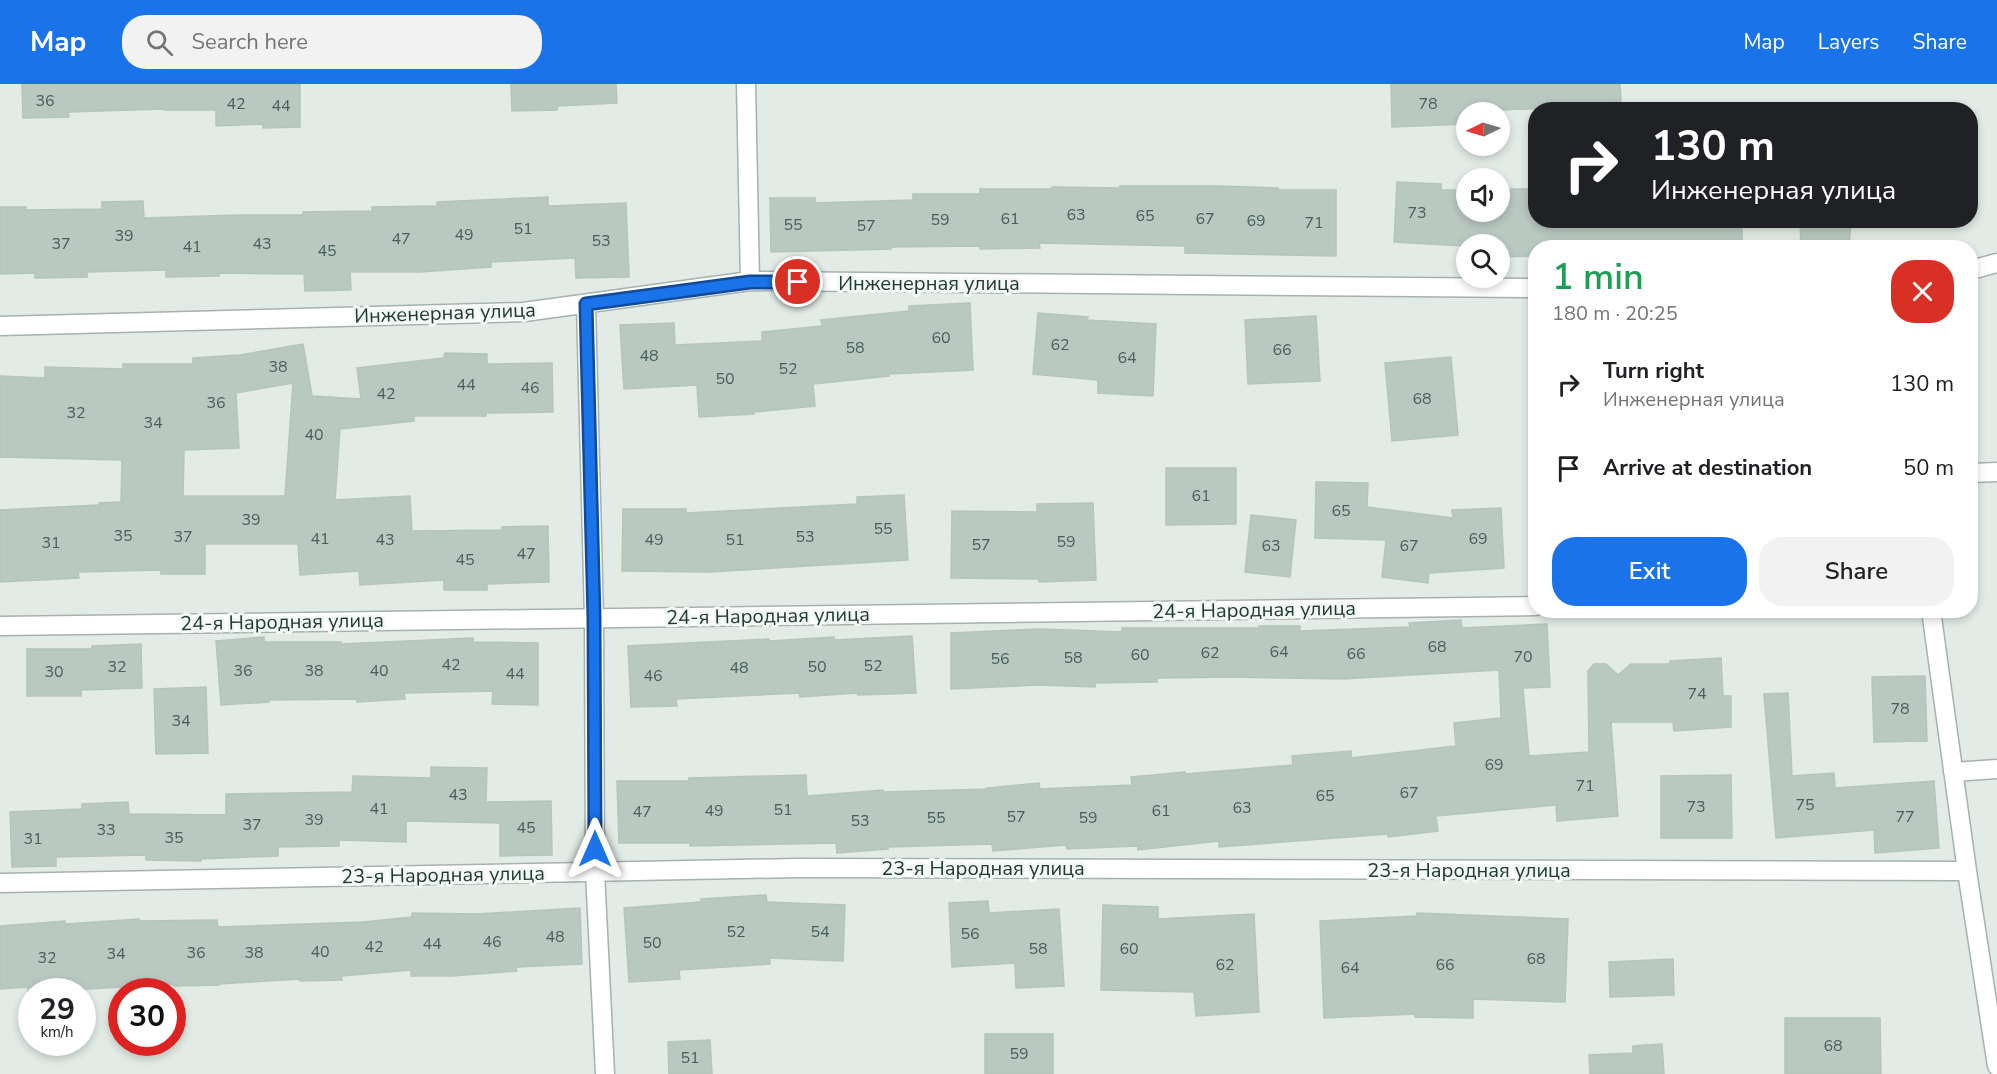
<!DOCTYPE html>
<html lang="en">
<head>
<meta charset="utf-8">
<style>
	body { margin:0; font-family:"Nunito Sans",sans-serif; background:#f2f2f2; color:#202124; height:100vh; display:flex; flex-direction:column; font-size:22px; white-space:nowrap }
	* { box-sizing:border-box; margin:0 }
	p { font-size:20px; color:#757577 }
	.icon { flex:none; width:33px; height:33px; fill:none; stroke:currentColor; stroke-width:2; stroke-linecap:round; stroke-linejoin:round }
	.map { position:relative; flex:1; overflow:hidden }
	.drawer { position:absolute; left:1528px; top:156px; width:450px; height:378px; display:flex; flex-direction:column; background:#fff; border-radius:24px; box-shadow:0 3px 9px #0003 }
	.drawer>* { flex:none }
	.guide { position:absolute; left:1528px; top:18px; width:450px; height:126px; border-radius:24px; box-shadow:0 3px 9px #0003; background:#202124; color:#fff; overflow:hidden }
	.needle { width:39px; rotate:265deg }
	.buttons { position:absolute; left:1456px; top:18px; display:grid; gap:12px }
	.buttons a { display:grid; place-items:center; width:54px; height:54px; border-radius:50%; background:#fff; box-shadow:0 3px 9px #0003; font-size:30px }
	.speed { position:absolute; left:18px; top:894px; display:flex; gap:12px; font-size:30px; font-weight:700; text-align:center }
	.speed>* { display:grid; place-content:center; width:78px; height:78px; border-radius:50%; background:#fff; box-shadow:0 3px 9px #0003; line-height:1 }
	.speed small { font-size:15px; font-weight:400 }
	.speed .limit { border:9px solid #d22; background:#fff; color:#111 }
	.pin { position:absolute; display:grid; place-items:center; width:51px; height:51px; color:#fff; margin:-26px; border:3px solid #fff; border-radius:50%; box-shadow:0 2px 6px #0007 }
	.me { position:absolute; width:66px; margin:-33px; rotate:0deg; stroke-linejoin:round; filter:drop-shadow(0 0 4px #0008) }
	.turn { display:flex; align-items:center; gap:21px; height:126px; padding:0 24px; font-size:27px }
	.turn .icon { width:78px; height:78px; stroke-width:2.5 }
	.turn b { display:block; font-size:42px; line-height:51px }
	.round { display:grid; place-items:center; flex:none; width:63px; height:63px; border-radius:24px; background:#f2f2f2 }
	.overview { display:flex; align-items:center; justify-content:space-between; height:102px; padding:0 24px }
	h1 { font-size:36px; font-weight:600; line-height:45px; color:#1e9e55 }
	.button { display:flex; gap:12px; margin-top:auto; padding:12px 24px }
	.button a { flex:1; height:69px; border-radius:24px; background:#1a73e8; color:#fff; font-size:24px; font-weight:600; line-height:69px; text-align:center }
	.button a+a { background:#f2f2f2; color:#202124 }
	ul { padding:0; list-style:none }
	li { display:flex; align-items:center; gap:18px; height:84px; padding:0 24px }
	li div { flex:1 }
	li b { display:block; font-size:22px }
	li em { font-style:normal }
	header { display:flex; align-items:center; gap:36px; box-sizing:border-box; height:84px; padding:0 30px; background:#1a73e8; color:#fff }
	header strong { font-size:28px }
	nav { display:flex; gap:33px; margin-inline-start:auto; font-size:21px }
	.search { width:420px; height:54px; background:#f2f2f2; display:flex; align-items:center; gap:15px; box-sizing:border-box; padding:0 21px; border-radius:24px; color:#757577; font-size:22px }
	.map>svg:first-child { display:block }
	.building { fill:#bac8c2; stroke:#b5c4bd; stroke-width:1.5; fill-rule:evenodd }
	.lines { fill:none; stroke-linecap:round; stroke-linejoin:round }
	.street-casing { stroke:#a5b2ad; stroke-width:21 }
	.street { stroke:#fff; stroke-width:18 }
	.route-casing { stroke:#114b97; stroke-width:15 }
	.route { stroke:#1a73e8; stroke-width:10 }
	.labels { text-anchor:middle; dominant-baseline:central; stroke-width:6; stroke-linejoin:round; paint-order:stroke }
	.number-label { font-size:16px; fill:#495e57 }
	.street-label { font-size:20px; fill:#233a33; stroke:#f2f8f4 }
</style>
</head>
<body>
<header>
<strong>Map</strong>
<div class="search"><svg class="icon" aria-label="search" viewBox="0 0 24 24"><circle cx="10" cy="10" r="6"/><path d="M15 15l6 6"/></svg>Search here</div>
<nav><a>Map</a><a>Layers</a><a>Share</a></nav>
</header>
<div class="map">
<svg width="1997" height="990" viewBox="0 0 1997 990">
	<rect width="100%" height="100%" fill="#e2ebe6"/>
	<!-- building -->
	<path class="building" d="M22,0h278v43l-37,1v-4l-47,2v-16h-51v-1l-97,3 1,5 -46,1z
		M511,0h105l1,19 -60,3v4l-45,1z
		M1391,0h229l1,17 -93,8 -63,2 1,13 -74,3z
		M1397,98l44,2v6h26v22h33v-23h36v31h206v28h-206v8l-36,1v-13h-33v13h-2v-11l-71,-4z
		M1120,102h99l59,2v2h58v66l-151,-3v-7l-146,-3 1,5 -60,1v-3l-89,1v2l-120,3 -1,-54h45v5l98,-3v-6h67v-5h72v-2l68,1z
		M548,113v9l78,-3 3,74 -53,1 -1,-20 -84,4v5l-71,5h-70l1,18 -46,1 -1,-17 -85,-1v3l-53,1v-7l-79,2v5l-52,1v-5l-35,1v-67h26v3l76,-1v-7l41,-1 1,17 93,-3h66v-3l69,-1v-4l65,-1v-4z
		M1800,136h51l-2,28h-48z
		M970,219l3,67 -84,4v2l-76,8 2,22 -61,6v2l-55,3 -2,-32 -73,4 -4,-64 54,-2 1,22 87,-4v-9l60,-6 -1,-6 88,-9v-5z
		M1038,229l50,4 -1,3 69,4 -3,72 -55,-3v-13l-65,-6z
		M1316,232l4,65 -72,3 -3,-64z
		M303,260l9,52 49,3 -4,-31 87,-10 1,-5 42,1v10l65,-1 1,49 -67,1v3h-72v5l-74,8 -5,71 75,-4 2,35 90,-1v-3l46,-1 1,56 -62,2v6h-43v-10l-84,5 -1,-14 -59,4 -2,-31h-93v30h-44v-4l-83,2 1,6 -79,4v-72l99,-5v-2l22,-1 1,-42 -122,-3v-81l45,2v-11l78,2v-5h70v-6l47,-3zM293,299l-8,113h-102l1,-46 55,-2 -3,-55z
		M1451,273l7,78 -66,6 -7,-78z
		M1166,384h70v56l-70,1z
		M1316,398l52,1 -1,24 86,11 -1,-8 49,-2 3,60 -75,5 -1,10 -46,-6 4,-37 -71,-2z
		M904,411l4,65 -198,12 -88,-1 1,-62h63v4l171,-9v-7z
		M1093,419l3,77 -57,2v-3l-88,-1 1,-67 85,1v-8z
		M1251,431l45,5 -6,57 -45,-5z
		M1461,536l1,8 85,-4 3,63 -27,1 6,68 60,-4 -1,-81 6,-7h12l12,11 13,-11h39v-3l51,-3 2,38h8v31l-57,4 -1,-9h-62l7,94 -61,5 -1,-16 -120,11 2,15 -50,6v-3l-169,13v-6l-81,9v-4l-71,3 -1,-4 -73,6 -1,-7 -104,3v2l-51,4 -1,-10 -146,3v-3h-71l-2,-62h72v-3l117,-3 1,21 76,-6v2l105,-3 -1,-1 52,-5 1,6 92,-4 -1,-8 54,-5v2l108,-9 -1,-9 59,-5v7l105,-12 -2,-23 47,-5 -2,-48 -157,9 -110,-2 -75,1v4l-62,1v4l-58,-2 -86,4v-56l90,-4 81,3v-4h137v-2h41v5l110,-4 -1,-4z
		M912,552l4,57 -58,2 -1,-2 -57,4 -1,-4 -123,6 1,7 -46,1 -3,-61 141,-7v2l65,-4v3z
		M264,553v5h77v2l132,-6v4l65,1v62l-46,-1 1,-13 -89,2 1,6 -48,3v-3l-88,1v2l-48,3 -5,-64z
		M141,560l1,44 -61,2v6h-54v-47h65v-3z
		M1925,592l2,65 -53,1 -2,-65z
		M206,603l2,66 -52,1 -2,-65z
		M1788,609l4,83 42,-3 1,15 99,-7 5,67 -64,5 -1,-23 -98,8 -12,-144z
		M431,683l56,1 -1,34 65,-1 1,54 -52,1v-33l-94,-2v21l-67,-2v6l-61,1v9l-77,3v2l-55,-1v-5l-90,2v9l-44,1 -2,-55 72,-3v-5l46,-2 1,12 97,1v-21l126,-2 1,-16 78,2z
		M1731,691l1,63h-71v-62z
		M766,811l1,7 78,3 -2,56 -73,-3v6l-91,6 1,9 -51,3 -5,-74 77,-6v-3z
		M988,817l1,12 70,-4 5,77 -48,2 -1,-25 -63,4 -3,-64z
		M1103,821l55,2v12l96,-5 5,98 -63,4 -2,-24 -93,-2z
		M580,824l2,56 -66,3 1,4 -65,5h-41v-6l-70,6 1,4 -42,1v-2l-81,5v1l-45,1v-2l-103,6v2h-43v-5l-28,2v-63l65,-5v3l74,-5v2l78,-1 1,7 145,-5 49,-5v-4l64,1z
		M1417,829l151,6 -3,83 -92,-3v19l-58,-1v-3l-91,4 -4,-97 96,-5z
		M1673,875l1,36 -64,2 -1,-35z
		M1785,934h95l1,56h-96z
		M985,950h68v40h-68z
		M710,956l2,34h-43l-1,-32z
		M1662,960l2,30h-74l-1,-19 44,-2v-7z"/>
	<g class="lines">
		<!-- street casing -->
		<g class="street-casing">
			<path id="street" d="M746,0l4,197
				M1971,186l26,-7
				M586,220l8,314 1,254 10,202
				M0,242l524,-14 226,-31 786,7
				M1971,389l26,-1
				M1931,526l36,261 30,195
				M0,542l1536,-20
				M1953,688l44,-3
				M0,799l797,-15 1170,3"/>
		</g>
		<!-- street -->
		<use href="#street" class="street"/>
	</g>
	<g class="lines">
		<!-- route casing -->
		<g class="route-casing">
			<path id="route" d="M595,765l-1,-231 -8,-314 164,-22h48"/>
		</g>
		<!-- route -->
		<use href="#route" class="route"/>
	</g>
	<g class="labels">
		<!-- number labels -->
		<g class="number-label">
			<text x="45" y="17">36</text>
			<text x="236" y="20">42</text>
			<text x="1428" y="20">78</text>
			<text x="281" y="22">44</text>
			<text x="1417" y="129">73</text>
			<text x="1076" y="131">63</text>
			<text x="1145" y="132">65</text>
			<text x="1010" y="135">61</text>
			<text x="1205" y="135">67</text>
			<text x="940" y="136">59</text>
			<text x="1256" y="137">69</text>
			<text x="1314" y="139">71</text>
			<text x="793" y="141">55</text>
			<text x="866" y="142">57</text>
			<text x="523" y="145">51</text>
			<text x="464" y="151">49</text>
			<text x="124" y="152">39</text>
			<text x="401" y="155">47</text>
			<text x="601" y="157">53</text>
			<text x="61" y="160">37</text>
			<text x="262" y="160">43</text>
			<text x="192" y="163">41</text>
			<text x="327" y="167">45</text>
			<text x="941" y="254">60</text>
			<text x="1060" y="261">62</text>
			<text x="855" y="264">58</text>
			<text x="1282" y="266">66</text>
			<text x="649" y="272">48</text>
			<text x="1127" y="274">64</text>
			<text x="278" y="283">38</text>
			<text x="788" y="285">52</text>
			<text x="725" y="295">50</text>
			<text x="466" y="301">44</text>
			<text x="530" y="304">46</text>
			<text x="386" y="310">42</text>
			<text x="1422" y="315">68</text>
			<text x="216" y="319">36</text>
			<text x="76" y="329">32</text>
			<text x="153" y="339">34</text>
			<text x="314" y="351">40</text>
			<text x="1201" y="412">61</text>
			<text x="1341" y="427">65</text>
			<text x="251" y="436">39</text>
			<text x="883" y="445">55</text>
			<text x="123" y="452">35</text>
			<text x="183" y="453">37</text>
			<text x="805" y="453">53</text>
			<text x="320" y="455">41</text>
			<text x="1478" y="455">69</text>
			<text x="385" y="456">43</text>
			<text x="654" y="456">49</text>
			<text x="735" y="456">51</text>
			<text x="1066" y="458">59</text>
			<text x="51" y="459">31</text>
			<text x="981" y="461">57</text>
			<text x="1271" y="462">63</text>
			<text x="1409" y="462">67</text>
			<text x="526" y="470">47</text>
			<text x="465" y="476">45</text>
			<text x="1437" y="563">68</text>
			<text x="1279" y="568">64</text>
			<text x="1210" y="569">62</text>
			<text x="1356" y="570">66</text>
			<text x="1140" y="571">60</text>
			<text x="1523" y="573">70</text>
			<text x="1073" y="574">58</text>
			<text x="1000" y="575">56</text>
			<text x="451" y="581">42</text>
			<text x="873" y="582">52</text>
			<text x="117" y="583">32</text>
			<text x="817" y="583">50</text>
			<text x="739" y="584">48</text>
			<text x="243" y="587">36</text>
			<text x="314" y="587">38</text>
			<text x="379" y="587">40</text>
			<text x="54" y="588">30</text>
			<text x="515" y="590">44</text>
			<text x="653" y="592">46</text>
			<text x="1697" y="610">74</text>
			<text x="1900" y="625">78</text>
			<text x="181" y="637">34</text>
			<text x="1494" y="681">69</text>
			<text x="1585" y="702">71</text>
			<text x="1409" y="709">67</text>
			<text x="458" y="711">43</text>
			<text x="1325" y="712">65</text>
			<text x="1805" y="721">75</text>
			<text x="1696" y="723">73</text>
			<text x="1242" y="724">63</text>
			<text x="379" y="725">41</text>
			<text x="783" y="726">51</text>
			<text x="714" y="727">49</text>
			<text x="1161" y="727">61</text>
			<text x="642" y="728">47</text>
			<text x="1016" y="733">57</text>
			<text x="1905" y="733">77</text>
			<text x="936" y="734">55</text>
			<text x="1088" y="734">59</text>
			<text x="314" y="736">39</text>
			<text x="860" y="737">53</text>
			<text x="252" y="741">37</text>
			<text x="526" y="744">45</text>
			<text x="106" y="746">33</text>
			<text x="174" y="754">35</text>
			<text x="33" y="755">31</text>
			<text x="736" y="848">52</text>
			<text x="820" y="848">54</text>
			<text x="970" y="850">56</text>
			<text x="555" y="853">48</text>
			<text x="492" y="858">46</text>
			<text x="652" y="859">50</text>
			<text x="432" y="860">44</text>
			<text x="374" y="863">42</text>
			<text x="1038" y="865">58</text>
			<text x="1129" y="865">60</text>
			<text x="320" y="868">40</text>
			<text x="196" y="869">36</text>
			<text x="254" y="869">38</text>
			<text x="116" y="870">34</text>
			<text x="47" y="874">32</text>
			<text x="1536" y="875">68</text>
			<text x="1225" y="881">62</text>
			<text x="1445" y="881">66</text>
			<text x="1350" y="884">64</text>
			<text x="1833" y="962">68</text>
			<text x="1019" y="970">59</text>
			<text x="690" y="974">51</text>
		</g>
		<!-- street labels -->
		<g class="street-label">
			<text x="929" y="199">Инженерная улица</text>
			<text transform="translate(445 229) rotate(-2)">Инженерная улица</text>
			<text transform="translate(1254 526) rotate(-1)">24-я Народная улица</text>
			<text transform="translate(768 532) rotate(-1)">24-я Народная улица</text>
			<text transform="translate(282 538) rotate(-1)">24-я Народная улица</text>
			<text x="983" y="784">23-я Народная улица</text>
			<text x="1469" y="786">23-я Народная улица</text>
			<text transform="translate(443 791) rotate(-1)">23-я Народная улица</text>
		</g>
	</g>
</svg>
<div class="buttons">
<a><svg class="needle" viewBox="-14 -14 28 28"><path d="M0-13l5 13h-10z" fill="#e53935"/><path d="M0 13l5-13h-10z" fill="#757577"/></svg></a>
<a><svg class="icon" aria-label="sound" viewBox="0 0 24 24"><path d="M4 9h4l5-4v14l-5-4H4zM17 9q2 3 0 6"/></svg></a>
<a><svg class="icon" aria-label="search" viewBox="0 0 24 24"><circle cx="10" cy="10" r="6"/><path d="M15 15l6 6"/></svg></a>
</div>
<div class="speed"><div>29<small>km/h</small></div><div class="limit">30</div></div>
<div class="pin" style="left:798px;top:198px;background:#d93025"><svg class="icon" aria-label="arrive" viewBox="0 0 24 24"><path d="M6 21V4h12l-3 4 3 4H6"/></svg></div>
<svg class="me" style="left:595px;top:765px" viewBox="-20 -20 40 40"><path d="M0-17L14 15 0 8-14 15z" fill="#1a73e8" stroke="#fff" stroke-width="4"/></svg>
<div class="guide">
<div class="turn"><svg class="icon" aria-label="right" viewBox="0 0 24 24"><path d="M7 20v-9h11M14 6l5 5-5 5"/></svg><div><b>130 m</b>Инженерная улица</div></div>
</div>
<section class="drawer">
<div class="overview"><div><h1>1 min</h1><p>180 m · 20:25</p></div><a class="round" style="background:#d93025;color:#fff"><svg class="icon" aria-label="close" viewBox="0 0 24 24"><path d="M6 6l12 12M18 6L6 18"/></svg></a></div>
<ul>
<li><svg class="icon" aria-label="right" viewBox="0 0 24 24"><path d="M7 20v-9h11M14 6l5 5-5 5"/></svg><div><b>Turn right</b><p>Инженерная улица</p></div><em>130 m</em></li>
<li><svg class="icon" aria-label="arrive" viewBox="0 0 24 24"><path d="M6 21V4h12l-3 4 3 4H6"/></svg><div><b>Arrive at destination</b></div><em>50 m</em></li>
</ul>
<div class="button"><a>Exit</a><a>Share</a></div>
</section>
</div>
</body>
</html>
